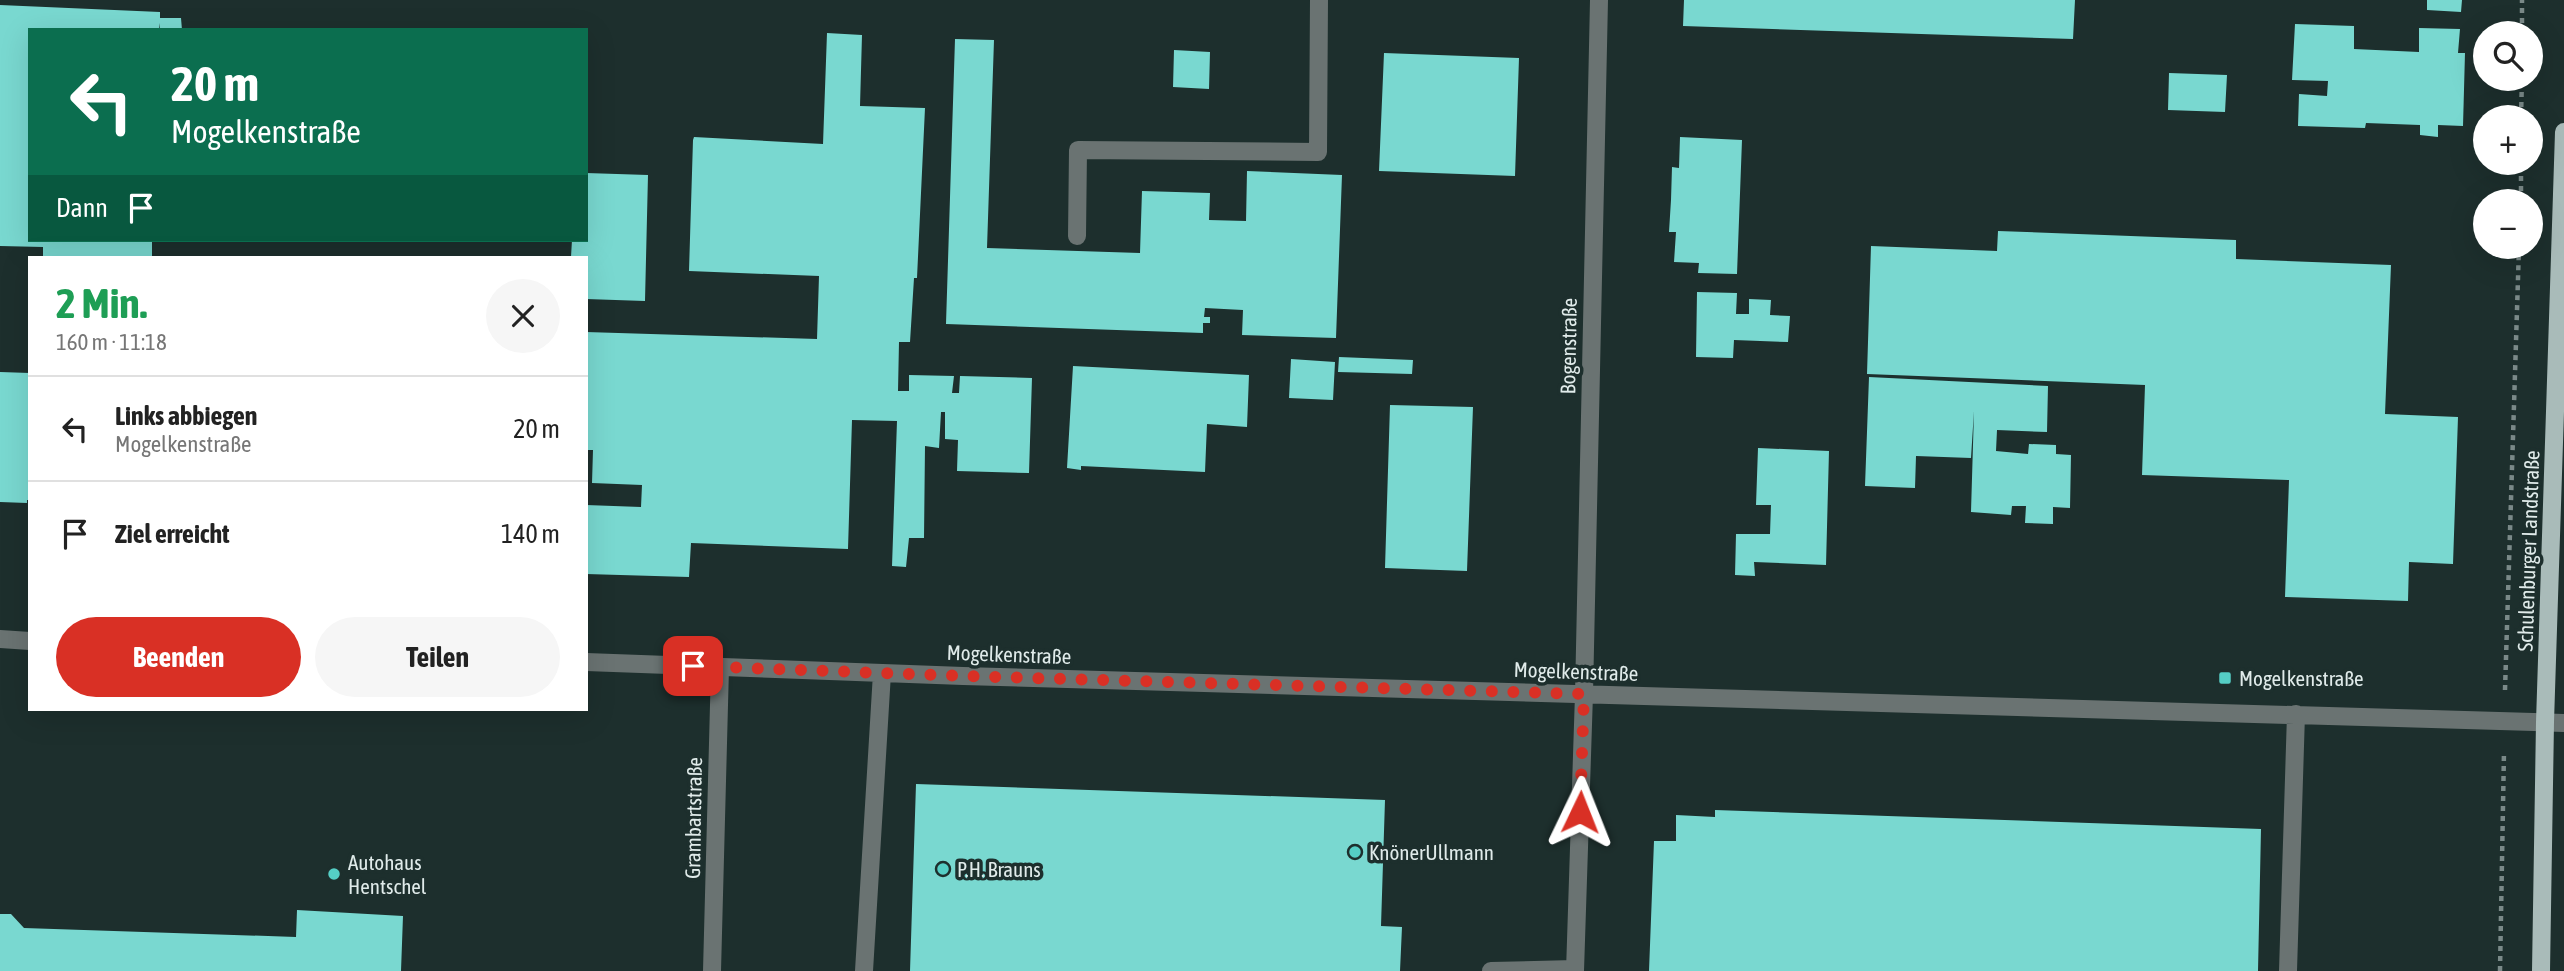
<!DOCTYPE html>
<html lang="de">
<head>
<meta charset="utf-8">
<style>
	body { margin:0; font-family:"Asap Condensed",sans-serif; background:#f6f6f6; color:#222; height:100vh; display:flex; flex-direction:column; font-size:26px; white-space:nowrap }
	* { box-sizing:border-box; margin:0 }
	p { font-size:23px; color:#767676 }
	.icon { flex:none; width:38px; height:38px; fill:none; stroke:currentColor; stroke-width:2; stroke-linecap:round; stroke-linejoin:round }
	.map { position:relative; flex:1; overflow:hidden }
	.details { position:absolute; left:28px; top:256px; width:560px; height:455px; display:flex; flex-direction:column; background:#fff; border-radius:0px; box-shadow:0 7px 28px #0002 }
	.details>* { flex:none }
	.hud { position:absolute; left:28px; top:28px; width:560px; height:214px; border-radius:0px; box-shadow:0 7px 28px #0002; background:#0b6e4f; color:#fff; overflow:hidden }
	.fabs { position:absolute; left:2473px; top:21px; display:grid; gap:14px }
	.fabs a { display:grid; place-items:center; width:70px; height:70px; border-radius:50%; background:#fff; box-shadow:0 7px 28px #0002; font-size:35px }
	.pin { position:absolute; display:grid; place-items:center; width:60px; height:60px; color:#fff; margin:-30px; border-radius:14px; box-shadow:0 4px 10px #0006 }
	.me { position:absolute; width:77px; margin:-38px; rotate:2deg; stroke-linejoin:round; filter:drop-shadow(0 0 5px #0008) }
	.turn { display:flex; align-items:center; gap:24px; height:147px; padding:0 28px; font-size:32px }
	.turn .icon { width:91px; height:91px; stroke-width:2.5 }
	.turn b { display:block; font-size:49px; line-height:60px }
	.then { display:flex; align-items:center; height:66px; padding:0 28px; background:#0003; gap:14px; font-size:26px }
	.round { display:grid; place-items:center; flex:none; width:74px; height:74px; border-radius:37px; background:#f6f6f6 }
	.head { display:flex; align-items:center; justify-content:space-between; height:119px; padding:0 28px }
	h1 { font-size:42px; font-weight:700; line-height:52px; color:#1e9e55 }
	.cta { display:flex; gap:14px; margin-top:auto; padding:14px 28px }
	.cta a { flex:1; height:80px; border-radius:42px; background:#d93025; color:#fff; font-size:28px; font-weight:700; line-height:80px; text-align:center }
	.cta a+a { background:#f6f6f6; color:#222 }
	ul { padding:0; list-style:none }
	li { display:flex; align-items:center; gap:21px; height:105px; padding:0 28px; border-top:2px solid #e0e0e0 }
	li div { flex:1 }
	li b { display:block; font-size:26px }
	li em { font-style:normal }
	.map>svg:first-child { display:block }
	.building { fill:#79d8d0 }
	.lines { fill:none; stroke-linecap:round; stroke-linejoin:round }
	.path { stroke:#7a8988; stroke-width:4.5; stroke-dasharray:5 5; stroke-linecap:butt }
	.minor { stroke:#6a7372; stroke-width:18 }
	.major { stroke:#a9bbb9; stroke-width:18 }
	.route { stroke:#d93025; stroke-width:12; stroke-dasharray:0 21.6 }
	.poi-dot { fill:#55cec5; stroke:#1d2f2d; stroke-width:2.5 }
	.labels { text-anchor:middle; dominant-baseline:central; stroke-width:7; stroke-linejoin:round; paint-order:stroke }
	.street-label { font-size:21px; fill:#e0ebea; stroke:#1d2f2d }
	.poi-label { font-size:21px; fill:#e0ebea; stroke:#1d2f2d; text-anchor:start }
</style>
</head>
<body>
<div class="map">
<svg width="2564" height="971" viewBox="0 0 2564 971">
	<rect width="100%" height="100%" fill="#1d2f2d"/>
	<!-- building -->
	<path class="building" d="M1684,0h391l-2,39 -390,-13z
		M2427,0h35l-1,12 -34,-2z
		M0,5l160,7v6h21l1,12h-22v-7l-1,7h-129v210h122v17h-109v-10l-43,-1z
		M2295,24l59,2v23l65,3v-24l41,1 -2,24h7l-2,73 -25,-1v12l-18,-2v-10l-54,-2 -1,5 -67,-2 1,-32 28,2 1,-15 -36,-1z
		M827,33l35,2 -2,71 65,2 -8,170h-3l-4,64h-11l-1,49h11v-16l45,1 -2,17h7l1,-17 72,2 -3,95 -72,-2 1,-31 -13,-1v-27h-4l-2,36 -14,-2 -1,92h-15l-3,29 -14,-1 5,-145 -45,-1 -4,129 -157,-6 -2,34 -103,-3v-69l55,2 1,-22 -50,-2 1,-33h-7v-118l231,7 2,-63 -130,-5 4,-131 1,-3 129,7z
		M955,39l39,1 -7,208 153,5 2,-62 68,2 -1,27 37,1 1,-50 95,4 -6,163 -94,-3 1,-25 -38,-2 -1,9h6v6h-7v10l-257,-9z
		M1174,50l36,2 -1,37 -36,-2z
		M1384,53l135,5 -4,118 -136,-5z
		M2169,73l58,2 -2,37 -57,-2z
		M1680,137l62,3 -5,134 -39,-1 1,-10 -25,-1 2,-30h-7l2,-32 1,-33 7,1z
		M586,173l62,2 -3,126 -59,-2v-42h-15l1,-17h14z
		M1998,231l238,9v19l155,6 -6,149 73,3 -5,147 -44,-2 -1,39 -123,-4 4,-117 -147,-5 3,-90 -278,-11 4,-128 126,5z
		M1697,292l40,1 -1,21h13v-15l22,1 -1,15 20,1 -2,26 -54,-2 -1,18 -37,-1z
		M1339,357l74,3 -1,14 -74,-2z
		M1291,359l44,3 -2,38 -44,-2z
		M1073,366l176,9 -2,52 -40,-3 -2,48 -124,-6v4l-14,-2z
		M0,372l30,1v127h-3v3l-27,-1z
		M1869,377l179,9 -1,46 -50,-2 -1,21 32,3 1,-10 27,1v9l15,1 -1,53 -17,-1v17l-28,-1 1,-17h-14l-1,9 -40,-3 3,-101 -3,47 -55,-2 -1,32 -50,-2z
		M1390,405l83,2 -6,164 -82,-3z
		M1758,448l71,3 -3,114 -72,-3 1,14 -20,-1 1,-41h34l1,-29h-15z
		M916,784l469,16 -4,126 21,1 -2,44h-490z
		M1715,810l546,19 -3,142h-609l5,-130h22v-26l39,2z
		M297,910l106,6 -2,55h-401v-57h11l13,14 272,9z"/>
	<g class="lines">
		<!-- path -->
		<path class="path" d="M2522,33v-33
			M2521,117l1,-38
			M2521,201v-38
			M2505,690l14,-443
			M2500,971l4,-220"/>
		<!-- minor -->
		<path class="minor" d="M1077,236l1,-86 240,2 1,-152
			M0,639l30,2
			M586,662l377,14 1601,47
			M712,971l8,-304
			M864,971l18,-298
			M1491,971l84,-2
			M1575,971l9,-277 15,-694
			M2288,971l8,-257"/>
		<!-- major -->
		<path class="major" d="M2541,971l4,-249 19,-590"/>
	</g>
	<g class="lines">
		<!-- route -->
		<path class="route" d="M693,666l270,10 621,18 -4,118"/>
	</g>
	<!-- markers -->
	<g class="poi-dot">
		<rect x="2218" y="671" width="14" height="14" rx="3.5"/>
		<circle cx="1355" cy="852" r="7"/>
		<circle cx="943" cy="869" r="7"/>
		<circle cx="334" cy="874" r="7"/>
	</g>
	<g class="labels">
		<!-- street labels -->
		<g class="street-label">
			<text transform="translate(1568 346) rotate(-89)">Bogenstraße</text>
			<text transform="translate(2528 551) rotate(-88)">Schulenburger Landstraße</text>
			<text transform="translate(1009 654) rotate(2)">Mogelkenstraße</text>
			<text transform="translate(1576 671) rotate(2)">Mogelkenstraße</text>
			<text transform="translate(693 818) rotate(-89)">Grambartstraße</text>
		</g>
		<!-- poi labels -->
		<g class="poi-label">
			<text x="2239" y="678">Mogelkenstraße</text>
			<text x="1369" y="852">KnönerUllmann</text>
			<text x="348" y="862">Autohaus<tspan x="348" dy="24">Hentschel</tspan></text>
			<text x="957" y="869">P.H. Brauns</text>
		</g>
	</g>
</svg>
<div class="fabs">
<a><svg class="icon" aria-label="search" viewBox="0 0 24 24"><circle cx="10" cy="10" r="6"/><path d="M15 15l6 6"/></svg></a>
<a>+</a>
<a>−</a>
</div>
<div class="pin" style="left:693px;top:666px;background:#d93025"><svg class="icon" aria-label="arrive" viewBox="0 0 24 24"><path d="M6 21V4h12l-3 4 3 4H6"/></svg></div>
<svg class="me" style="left:1580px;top:812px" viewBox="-20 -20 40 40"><path d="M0-17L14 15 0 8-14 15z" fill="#d93025" stroke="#fff" stroke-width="4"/></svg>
<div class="hud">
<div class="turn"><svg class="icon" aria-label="left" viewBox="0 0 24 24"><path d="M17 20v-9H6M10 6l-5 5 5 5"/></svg><div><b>20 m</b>Mogelkenstraße</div></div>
<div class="then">Dann<svg class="icon" aria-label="arrive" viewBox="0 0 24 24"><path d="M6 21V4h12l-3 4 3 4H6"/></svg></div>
</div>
<section class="details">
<div class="head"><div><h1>2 Min.</h1><p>160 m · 11:18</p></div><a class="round"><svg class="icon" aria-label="close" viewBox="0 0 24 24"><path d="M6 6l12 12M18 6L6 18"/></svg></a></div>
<ul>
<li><svg class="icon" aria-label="left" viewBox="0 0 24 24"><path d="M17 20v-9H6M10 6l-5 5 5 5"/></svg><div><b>Links abbiegen</b><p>Mogelkenstraße</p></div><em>20 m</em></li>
<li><svg class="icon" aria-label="arrive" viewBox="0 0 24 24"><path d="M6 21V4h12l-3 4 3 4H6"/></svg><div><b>Ziel erreicht</b></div><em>140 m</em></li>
</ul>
<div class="cta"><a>Beenden</a><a>Teilen</a></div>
</section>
</div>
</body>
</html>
